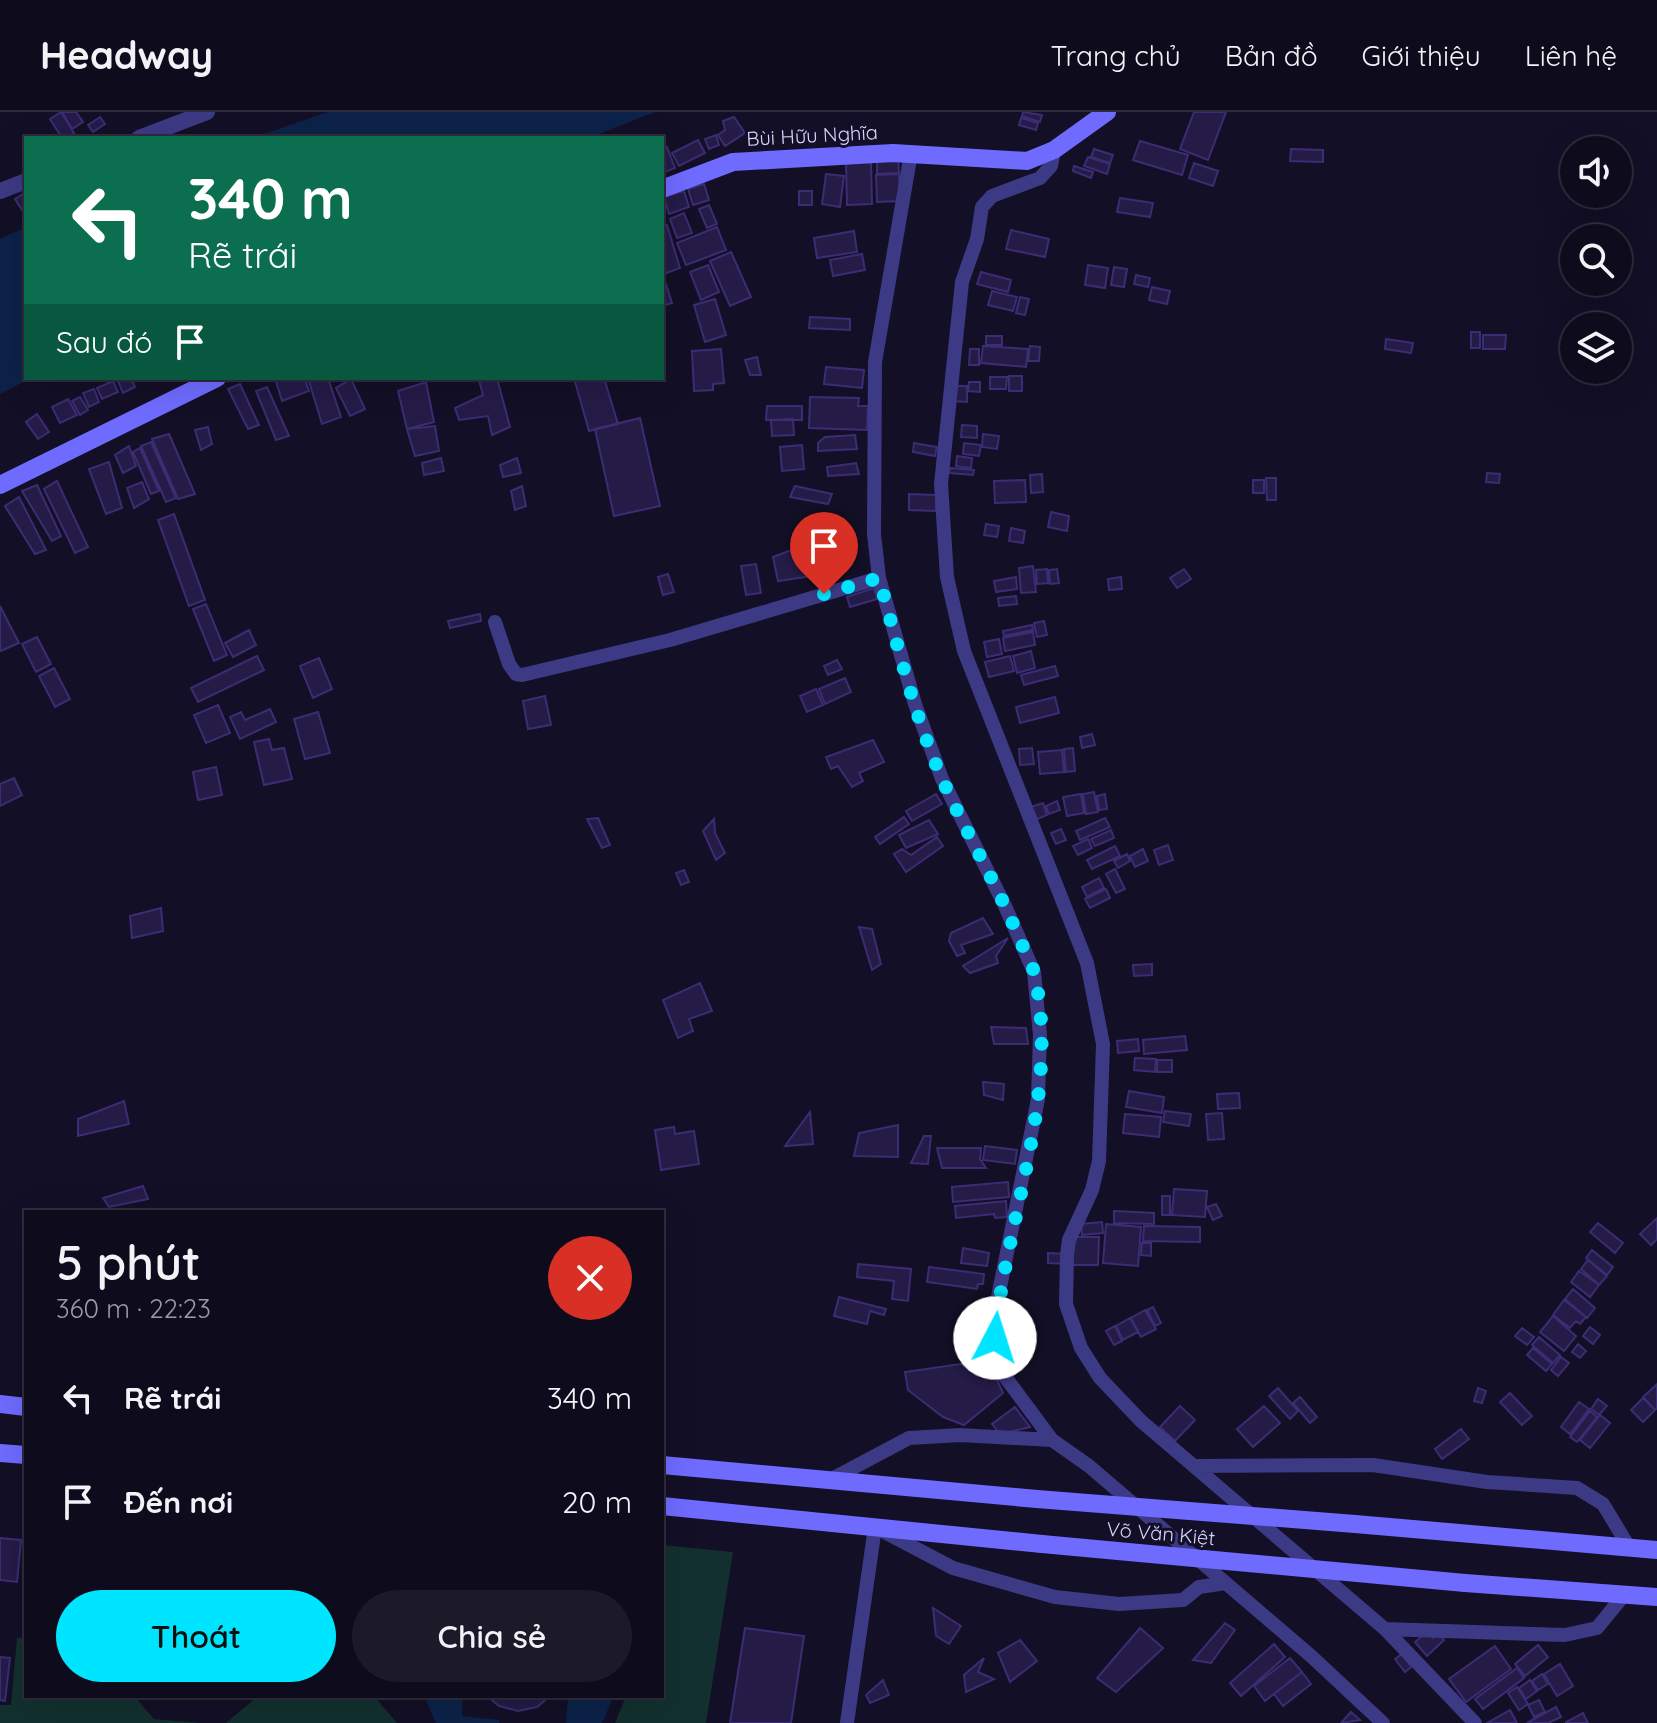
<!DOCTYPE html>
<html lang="vi">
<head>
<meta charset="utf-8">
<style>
	body { margin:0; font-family:Quicksand,sans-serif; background:#1c1929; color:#f1f3f6; height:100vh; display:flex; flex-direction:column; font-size:30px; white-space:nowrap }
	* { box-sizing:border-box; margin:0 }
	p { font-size:26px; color:#9b9ba3 }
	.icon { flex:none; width:44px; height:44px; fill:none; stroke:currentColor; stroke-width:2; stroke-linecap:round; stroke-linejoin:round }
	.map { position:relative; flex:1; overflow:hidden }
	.drawer { position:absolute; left:24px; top:1098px; width:640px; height:488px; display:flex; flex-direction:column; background:#0e0b1c; border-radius:0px; box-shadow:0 8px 32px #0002,0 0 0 2px #2e2b3b }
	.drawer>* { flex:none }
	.top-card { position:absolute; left:24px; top:24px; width:640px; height:244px; border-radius:0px; box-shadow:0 8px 32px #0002,0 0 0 2px #2e2b3b; background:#0b6e4f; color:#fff; overflow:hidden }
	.controls { position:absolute; left:1560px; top:24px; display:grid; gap:16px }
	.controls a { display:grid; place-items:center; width:72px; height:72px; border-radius:50%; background:#0e0b1c; box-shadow:0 8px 32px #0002,0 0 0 2px #2e2b3b; font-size:40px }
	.pin { position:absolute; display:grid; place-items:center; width:68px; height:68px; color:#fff; margin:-82px -34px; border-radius:50% 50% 50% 0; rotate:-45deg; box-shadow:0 0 8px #0007 }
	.pin .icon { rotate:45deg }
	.me { position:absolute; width:88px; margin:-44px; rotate:5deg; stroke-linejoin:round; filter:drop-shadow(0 0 6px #0008) }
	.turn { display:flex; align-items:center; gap:28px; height:168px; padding:0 32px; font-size:36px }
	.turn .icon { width:104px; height:104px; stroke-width:2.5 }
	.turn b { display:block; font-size:56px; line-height:68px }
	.then { display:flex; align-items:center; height:76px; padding:0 32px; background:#0003; gap:16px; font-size:30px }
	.round { display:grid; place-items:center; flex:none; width:84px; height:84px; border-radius:42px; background:#1c1929 }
	.headline { display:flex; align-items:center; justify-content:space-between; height:136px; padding:0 32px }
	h1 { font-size:48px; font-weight:600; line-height:60px }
	.action { display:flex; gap:16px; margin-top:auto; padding:16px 32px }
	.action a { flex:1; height:92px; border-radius:48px; background:#00e5ff; color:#111; font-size:32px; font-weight:600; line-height:92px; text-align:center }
	.action a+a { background:#1c1929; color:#f1f3f6 }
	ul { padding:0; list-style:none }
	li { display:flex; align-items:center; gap:24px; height:104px; padding:0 32px }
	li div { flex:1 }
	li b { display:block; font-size:30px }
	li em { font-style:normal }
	header { display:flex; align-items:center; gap:48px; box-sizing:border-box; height:112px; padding:0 40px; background:#0e0b1c; border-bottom:2px solid #2e2b3b }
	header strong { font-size:38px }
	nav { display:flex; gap:44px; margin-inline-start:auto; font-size:28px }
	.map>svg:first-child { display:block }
	.green { fill:#12302f }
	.water { fill:#0c2248 }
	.building { fill:#241b47; stroke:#3b2d73; stroke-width:2 }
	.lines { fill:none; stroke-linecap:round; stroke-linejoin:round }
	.minor { stroke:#3d3a85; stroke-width:14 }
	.tertiary { stroke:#3d3a85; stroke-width:16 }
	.secondary { stroke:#6f6bff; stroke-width:18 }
	.secondary-bridge { stroke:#6f6bff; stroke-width:18 }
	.route { stroke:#00e5ff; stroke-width:14; stroke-dasharray:0 25.2 }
	.labels { text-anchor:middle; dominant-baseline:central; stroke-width:6; stroke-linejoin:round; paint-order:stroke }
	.street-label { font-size:20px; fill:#d9d4ff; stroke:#130f26 }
</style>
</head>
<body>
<header>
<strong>Headway</strong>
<nav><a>Trang chủ</a><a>Bản đồ</a><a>Giới thiệu</a><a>Liên hệ</a></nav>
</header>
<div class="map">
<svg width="1657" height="1611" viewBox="0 0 1657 1611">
	<rect width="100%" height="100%" fill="#130f26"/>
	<!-- green -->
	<path class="green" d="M662,1433l71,7 -27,171h-91l11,-27h36z
		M17,1526h9v58h108l20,23 46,4h-200v-18h11z
		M258,1584h116l23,27h-171z"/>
	<!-- water -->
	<path class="water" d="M328,0h327l-66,26h-337z
		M26,115v151h5l-31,16v-155z
		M424,1584h39l-1,20 37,4v3h-63z
		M568,1584h46l-12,27h-36z"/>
	<!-- building -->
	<path class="building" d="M61,0l13,21 -7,5h-5l-12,-19z
		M62,0h14l7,10 -11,7z
		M1023,0l19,3 -2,7 -18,-6z
		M1194,0h32l-18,48 -28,-11z
		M100,5l5,7 -12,8 -5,-7z
		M734,5l11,16 -20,13 -7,-11 7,-5 -2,-9z
		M1021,6l17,5 -2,7 -17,-5z
		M716,23l3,10 -10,4 -4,-10z
		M698,28l7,13 -26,13 -7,-13z
		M1140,29l48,14 -6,20 -49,-15z
		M667,35l8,21 -13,5v-24z
		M1094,37l19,6 -3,8 -19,-6z
		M1291,37l32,1v12l-33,-1z
		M1088,45l22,7 -3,10 -23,-8z
		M898,47l1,14 -22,1v-14z
		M871,49l1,43 -25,1 -1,-43z
		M1194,51l24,8 -5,15 -24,-8z
		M1074,54l19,6 -2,6 -18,-7z
		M826,62l18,2 -4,31 -18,-3z
		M899,62l1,27 -23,1 -1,-27z
		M704,72l5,16 -16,5 -5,-16z
		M684,79l5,16 -20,7 -5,-17z
		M799,79h13v14h-13z
		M26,80v16l-4,2 -7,-11z
		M1120,86l33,5 -3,14 -33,-5z
		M709,93l8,19 -10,4 -8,-19z
		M684,101l8,20 -15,5 -7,-19z
		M667,113l13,43 -16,6 -2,-47z
		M717,115l9,23 -40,15 -9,-22z
		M1011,118l38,9 -4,18 -39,-8z
		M854,119l3,21 -40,6 -3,-20z
		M731,140l20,45 -21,9 -20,-45z
		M862,142l3,16 -32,6 -3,-16z
		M708,153l11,27 -18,8 -11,-28z
		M1088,153l20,3 -3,20 -20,-3z
		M1114,155l13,2 -3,18 -13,-2z
		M981,160l30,8 -3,12 -31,-8z
		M1136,163l14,3 -2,9 -14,-3z
		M666,172l6,19 -10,3v-21z
		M1152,175l18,4 -3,13 -18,-4z
		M992,179l25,6 -4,14 -25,-6z
		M1020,185l9,2 -4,16 -9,-2z
		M715,187l11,36 -21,7 -11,-37z
		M810,205l40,2v11l-41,-2z
		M1471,220h9v16h-9z
		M1483,223h23l-1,14h-22z
		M986,224h16v9h-16z
		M1386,227l27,4 -2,10 -26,-4z
		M983,234l45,3 -2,18 -45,-4z
		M1030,234l10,1 -1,14h-11z
		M721,237l3,34 -11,1v6l-19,1 -2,-40z
		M970,237h9v16h-10z
		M757,245l4,18h-11l-5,-15z
		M826,255l38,3 -2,18 -38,-4z
		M1009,264h13v15h-13z
		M990,265h17l-1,12h-16z
		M131,266l4,9 -12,6 -6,-14z
		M275,266h29l5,13 -27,10z
		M308,266h20l13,39 -19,7z
		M497,266l13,49 -18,8 -4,-19 -29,4 -4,-12 28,-13 -4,-15z
		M574,266h30l14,46 -29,7z
		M351,267l14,30 -15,7 -14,-28z
		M113,269l5,11 -16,7 -5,-11z
		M426,270l8,40 -27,7 -9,-38z
		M969,270h11v10l-12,-1z
		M240,272l19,41 -11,4 -20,-40z
		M954,274h13v16l-13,-1z
		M267,275l22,49 -13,4 -20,-49z
		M94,277l5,13 -10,5 -6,-14z
		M80,285l8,13 -8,5 -8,-14z
		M810,285l49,1 -1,8h10l-1,24 -58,-2z
		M68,287l9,16 -17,8 -8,-16z
		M767,294h35v14h-36z
		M37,302l12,18 -11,7 -12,-17z
		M640,306l20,88 -46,10 -19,-87z
		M793,307l1,16 -22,1 -1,-16z
		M962,313l15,1v12l-16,-1z
		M435,314l4,25 -24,5 -8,-27z
		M208,315l4,17 -11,6 -6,-20z
		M169,322l26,60 -17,5 -26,-60z
		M983,322l16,2 -2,13 -15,-2z
		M855,323l2,14 -39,2v-8l7,-6z
		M151,330l25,56 -10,4 -25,-56z
		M914,331l23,4 -2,9 -22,-4z
		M964,331l17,2 -2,11 -16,-2z
		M802,333l2,24 -22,2 -2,-24z
		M129,334l7,20 -13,7 -8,-18z
		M140,336l19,43 -8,3 -18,-42z
		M957,344l15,2 -1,10 -15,-2z
		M441,346l3,13 -20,4 -2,-12z
		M517,346l4,15 -18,4 -3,-12z
		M109,350l13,46 -16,6 -17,-45z
		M856,351l3,11 -31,2 -1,-9z
		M950,356l24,2 -1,5 -24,-2z
		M1487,361l13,1 -1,9 -13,-1z
		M1042,362l1,18 -12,1 -1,-18z
		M1266,366h10v22h-9z
		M1025,368l1,22 -31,1 -1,-22z
		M1253,368h11v13h-11z
		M57,369l31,66 -13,6 -31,-64z
		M142,370l7,17 -15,9 -7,-20z
		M37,373l24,51 -9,5 -30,-50z
		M522,374l4,20 -11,4 -4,-19z
		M795,374l37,8 -4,10 -38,-7z
		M909,382l27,1v16l-27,-1z
		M19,385l27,53 -11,4 -30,-48z
		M1051,400l18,4 -2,15 -19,-4z
		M174,402l31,86 -16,6 -31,-86z
		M986,412l13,2 -2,11 -13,-2z
		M1011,416l14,3 -2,12 -14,-2z
		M832,423l1,22 12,-2 1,16 -68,10 -5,-24z
		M756,452l5,29 -15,2 -5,-29z
		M1033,454l3,26 -15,1 -2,-25z
		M1047,457l1,14 -11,1 -1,-14z
		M1057,457l2,14 -9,1 -1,-14z
		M1184,457l7,10 -14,9 -7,-10z
		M668,462l6,18 -11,3 -5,-18z
		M1016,465l1,12 -21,3 -2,-11z
		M1121,465l1,12 -13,1 -1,-11z
		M874,476l3,11 -27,8 -3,-10z
		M1016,484l1,8 -18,2 -1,-8z
		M206,492l21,51 -13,6 -21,-52z
		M0,494l19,37 -18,8 -1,-2z
		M480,502l1,7 -31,7 -2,-7z
		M1044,509l3,14 -10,2 -3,-14z
		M1032,513l1,5 -29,6 -1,-5z
		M249,518l7,15 -23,12 -8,-14z
		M1033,520l2,13 -30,6 -2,-13z
		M37,525l14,27 -15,8 -14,-28z
		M999,527l3,15 -15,3 -3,-15z
		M1031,539l4,17 -18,5 -4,-17z
		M257,544l7,14 -66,32 -7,-14z
		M1010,544l4,15 -25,6 -4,-15z
		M319,546l13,31 -19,9 -13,-32z
		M837,548l5,9 -14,6 -4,-9z
		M1055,554l3,10 -34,9 -3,-10z
		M54,556l16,31 -15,8 -16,-31z
		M845,566l6,14 -26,12 -6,-15z
		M816,577l7,16 -16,7 -7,-16z
		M545,584l6,29 -23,4 -5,-28z
		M1055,585l4,16 -39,10 -4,-16z
		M218,593l12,28 -24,10 -12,-28z
		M270,597l6,13 -36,17 -10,-22 11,-5 4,8z
		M318,600l12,41 -25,6 -11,-40z
		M1092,622l3,11 -13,3 -2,-11z
		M269,627l3,11 12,-2 8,31 -28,6 -10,-43z
		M873,628l11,22 -25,11 4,8 -11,6 -14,-21 -7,3 -5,-12z
		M1032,636l2,16 -14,1 -1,-16z
		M1073,636l2,23 -9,1 -2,-23z
		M1062,638l2,22 -24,2 -2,-22z
		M216,655l6,28 -24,5 -5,-28z
		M14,666l8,17 -22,11v-22z
		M1094,680l4,20 -12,2 -3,-20z
		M936,682l6,10 -30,17 -6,-10z
		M1081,682l3,19 -17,3 -4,-19z
		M1105,682l2,15 -8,1 -2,-14z
		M1057,689l3,9 -11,4 -3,-8z
		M1043,691l4,12 -12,5 -4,-13z
		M904,705l5,7 -29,20 -5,-7z
		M598,706l12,27 -8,3 -15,-29z
		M1105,706l5,9 -30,13 -4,-9z
		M714,707l1,14 10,20 -9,7 -13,-29z
		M929,708l9,14 -32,14 -7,-13z
		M1061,717l5,11 -10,4 -5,-11z
		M1111,718l3,8 -19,8 -4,-7z
		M937,725l6,9 -37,26 -12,-18 8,-5 9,6z
		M1088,727l4,9 -14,7 -5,-9z
		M1168,733l5,15 -14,5 -5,-15z
		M1115,734l5,10 -28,13 -5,-9z
		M1143,737l5,12 -13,6 -5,-11z
		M1127,742l3,7 -12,7 -4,-7z
		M1115,757l10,20 -9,4 -10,-19z
		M684,758l5,12 -8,3 -5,-12z
		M1099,766l5,10 -17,9 -5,-10z
		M1106,777l4,9 -20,10 -5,-9z
		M161,796l2,23 -31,7 -2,-22z
		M983,806l10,16 -32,11 4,8 -8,3 -8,-15 2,-8z
		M859,815l13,2 9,35 -9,6z
		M1008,826l-12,18 2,7 -28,10 -7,-7z
		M1152,852v11l-18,1 -1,-11z
		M700,871l12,28 -23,8 4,12 -15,7 -15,-38z
		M991,915l35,1 2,16h-34z
		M1185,924l2,14 -43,4 -1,-14z
		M1138,927l1,12 -21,2 -1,-12z
		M1135,946l21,1 -1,13 -21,-2z
		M1157,948h15v12h-15z
		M983,970l21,2 -1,16 -19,-5z
		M1129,979l35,6 -2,16 -36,-6z
		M1239,981l1,15 -22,1 -1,-15z
		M124,989l5,23 -51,12v-17z
		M1165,999l26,3 -2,12 -26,-4z
		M810,1000l3,32 -28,2z
		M1222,1001l2,26 -16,1 -2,-26z
		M1125,1002l36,3 -2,20 -36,-4z
		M898,1013v32l-44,-1 5,-23z
		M674,1015l1,7 19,-3 5,33 -38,6 -6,-40z
		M924,1024h7l-3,28 -17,-1z
		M985,1034l32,4 -2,14 -32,-4z
		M937,1036h44l-1,11 6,9h-44z
		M1008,1070l1,15 -56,5 -1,-15z
		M143,1074l5,13 -39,8 -6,-9z
		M1174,1077l33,2 -2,26 -33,-2z
		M1162,1084h8v19h-8z
		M1006,1089l1,16 -12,1 -1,-4 -38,4 -1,-12z
		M1216,1092l6,12 -9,4 -6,-13z
		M1114,1099l40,2v11l-40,-1z
		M1657,1106v21l-6,6 -11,-11z
		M1102,1110l1,11 -21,2 -1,-11z
		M1598,1111l25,20 -8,10 -25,-21z
		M1106,1112l35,3 -3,39 -35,-3z
		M1144,1114l56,1v15l-57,-1z
		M1072,1125h27l-1,28h-27z
		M1142,1131h9v13l-10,-1z
		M963,1136l26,5 -2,13 -26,-3z
		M1592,1138l21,17 -6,8 -21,-17z
		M1048,1141l18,1v10l-18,-1z
		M1588,1148l19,16 -8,9 -18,-16z
		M858,1152l53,5 -3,32 -16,-2 2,-18 -37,-4z
		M929,1155l55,7 -1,10h-5l-1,5 -50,-7z
		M1579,1159l20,14 -9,12 -19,-15z
		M1573,1177l22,19 -8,10 -22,-19z
		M839,1185l47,12 -2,6 -14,-4 -3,13 -33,-8z
		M1564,1188l22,17 -6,7 -4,-3 -6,7 -17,-13z
		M1153,1195l8,16 -6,3 -8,-16z
		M1145,1198l11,19 -15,8 -10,-19z
		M1553,1204l23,20 -12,15 -24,-19z
		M1130,1206l8,14 -15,8 -7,-14z
		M1115,1214l7,15 -8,4 -8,-14z
		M1590,1215l10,8 -7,9 -10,-8z
		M1522,1216l12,9 -7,8 -12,-9z
		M1539,1225l21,18 -7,8 -21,-18z
		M1578,1232l8,7 -6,7 -8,-6z
		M1533,1236l19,16 -6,7 -19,-16z
		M1561,1245l8,6 -11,13 -7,-6z
		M988,1248l15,33 -39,32 -21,-8 -35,-27 -3,-18z
		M1657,1272v24l-2,2 -12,-13z
		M1278,1276l20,23 -8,8 -21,-23z
		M1478,1276l8,3 -4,12 -8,-2z
		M1510,1281l22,23 -10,9 -22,-23z
		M1300,1285l17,20 -7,6 -17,-20z
		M1643,1286l12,12 -12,12 -12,-12z
		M1598,1287l9,7 -8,9 -8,-6z
		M1579,1290l10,7 -19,25 -9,-7z
		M1180,1294l15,14 -20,21 -15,-14z
		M1264,1294l16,17 -27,24 -16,-18z
		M1015,1295l15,20 -30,7 -8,-10z
		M1590,1299l7,6 -20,25 -7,-5z
		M1600,1303l10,8 -20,25 -10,-8z
		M1461,1317l8,10 -27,20 -7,-10z
		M0,1426l21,2 -4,42 -17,-2z
		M933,1496l28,18 -12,18 -13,-8z
		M1225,1511l10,7 -24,33 -18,-3z
		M745,1516l59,8 -13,87h-61z
		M1140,1516l23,20 -47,44 -19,-14z
		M1427,1520l6,6 5,-4 6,6 -17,16 -12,-14z
		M1020,1528l17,21 -27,21 -12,-29z
		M1274,1532l11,13 -44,39 -11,-13z
		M1538,1533l10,12 -23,19 -10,-12z
		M1495,1534l16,23 -45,33 -17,-23z
		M1402,1542l9,13 -6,5 -10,-13z
		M0,1545l10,1 -5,43 -5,-1z
		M984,1546l-6,14 16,7 -28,13 -2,-17z
		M1290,1546l12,14 -37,29 -11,-15z
		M1560,1552l13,22 -16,10 -13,-22z
		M1517,1556l7,10 -41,31 -8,-10z
		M1302,1560l9,12 -28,22 -9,-12z
		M1542,1562l6,10 -10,6 -6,-9z
		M883,1568l6,15 -19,8 -4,-8z
		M1530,1568l7,11 -11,8 -7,-11z
		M1517,1575l11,17 -9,6 -11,-17z
		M487,1584h63l-13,11 -19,4 -19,-5z
		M1539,1588l6,12 -11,5 -6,-12z
		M1556,1595l5,10 -13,6h-21z
		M1510,1598l7,13h-30z
		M1351,1600l9,8 -19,3z
		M1583,1601l5,10h-22v-1z"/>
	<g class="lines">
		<!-- minor -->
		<path class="minor" d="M1054,38l-3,16 -11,12 -48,18 -10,11 -5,32 -15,43 -21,202 6,93 17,74 123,312 16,81 -4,117 -7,29 -23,50 -2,15 -1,49 15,44 19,30 41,43 244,208 90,94
			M911,41l-36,209 -1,172 5,44 36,126 27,75 63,127 29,66 6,63 -2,64 -40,198 -3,41 8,36 49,66 37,26 222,190 72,67
			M495,510l14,42 7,10 6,1 148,-35 209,-62
			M1195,1354l178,-1 114,17 90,6 26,16 26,43
			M830,1368l79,-42 51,-3 92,5
			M1385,1517l180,6 32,-7 27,-33
			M847,1611l28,-196 78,41 102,29 64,7 64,-4 16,-13 27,-4"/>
		<!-- tertiary -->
		<path class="tertiary" d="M139,26l68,-26
			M0,79l26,-10"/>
		<!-- secondary -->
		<path class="secondary" d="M662,77l71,-27 160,-9 134,8 27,-11 53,-38
			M0,373l217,-107
			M0,1292l26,3
			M0,1341l26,2
			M662,1353l375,34
			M662,1394l380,38
			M1355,1412l302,26
			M1465,1471l192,14"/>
		<!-- secondary-bridge -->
		<path class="secondary-bridge" d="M1037,1387l318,25
			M1042,1432l423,39"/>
	</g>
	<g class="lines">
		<!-- route -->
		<path class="route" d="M824,482l55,-16c19,68 35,138 64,203 23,51 52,100 74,152 5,13 13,26 17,39 28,120 -29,248 -39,366"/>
	</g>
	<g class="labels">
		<!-- street labels -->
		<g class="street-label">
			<text transform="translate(812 23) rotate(-3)">Bùi Hữu Nghĩa</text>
			<text transform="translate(1161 1421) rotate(5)">Võ Văn Kiệt</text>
		</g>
	</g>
</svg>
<div class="controls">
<a><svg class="icon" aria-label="sound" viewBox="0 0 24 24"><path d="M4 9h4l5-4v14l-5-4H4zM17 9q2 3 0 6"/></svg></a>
<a><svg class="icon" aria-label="search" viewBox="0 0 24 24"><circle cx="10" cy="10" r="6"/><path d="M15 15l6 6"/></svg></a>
<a><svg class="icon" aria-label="layers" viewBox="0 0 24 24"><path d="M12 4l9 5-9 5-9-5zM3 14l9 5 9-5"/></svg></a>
</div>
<div class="pin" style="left:824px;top:482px;background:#d93025"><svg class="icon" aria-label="arrive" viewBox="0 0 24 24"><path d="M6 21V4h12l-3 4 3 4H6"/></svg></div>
<svg class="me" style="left:995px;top:1226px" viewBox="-20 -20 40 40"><circle r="19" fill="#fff"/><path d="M0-13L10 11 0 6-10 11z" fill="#00e5ff"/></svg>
<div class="top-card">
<div class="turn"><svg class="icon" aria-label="left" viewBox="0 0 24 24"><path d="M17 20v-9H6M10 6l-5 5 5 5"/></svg><div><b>340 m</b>Rẽ trái</div></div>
<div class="then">Sau đó<svg class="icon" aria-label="arrive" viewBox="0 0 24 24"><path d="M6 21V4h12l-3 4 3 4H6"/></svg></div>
</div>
<section class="drawer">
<div class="headline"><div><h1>5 phút</h1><p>360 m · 22:23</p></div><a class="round" style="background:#d93025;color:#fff"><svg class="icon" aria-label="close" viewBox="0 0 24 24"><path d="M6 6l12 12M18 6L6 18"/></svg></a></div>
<ul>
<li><svg class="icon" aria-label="left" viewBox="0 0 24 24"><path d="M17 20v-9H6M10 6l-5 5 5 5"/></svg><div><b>Rẽ trái</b></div><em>340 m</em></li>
<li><svg class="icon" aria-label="arrive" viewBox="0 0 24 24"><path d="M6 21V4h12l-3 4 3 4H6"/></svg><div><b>Đến nơi</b></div><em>20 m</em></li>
</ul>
<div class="action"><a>Thoát</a><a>Chia sẻ</a></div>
</section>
</div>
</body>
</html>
